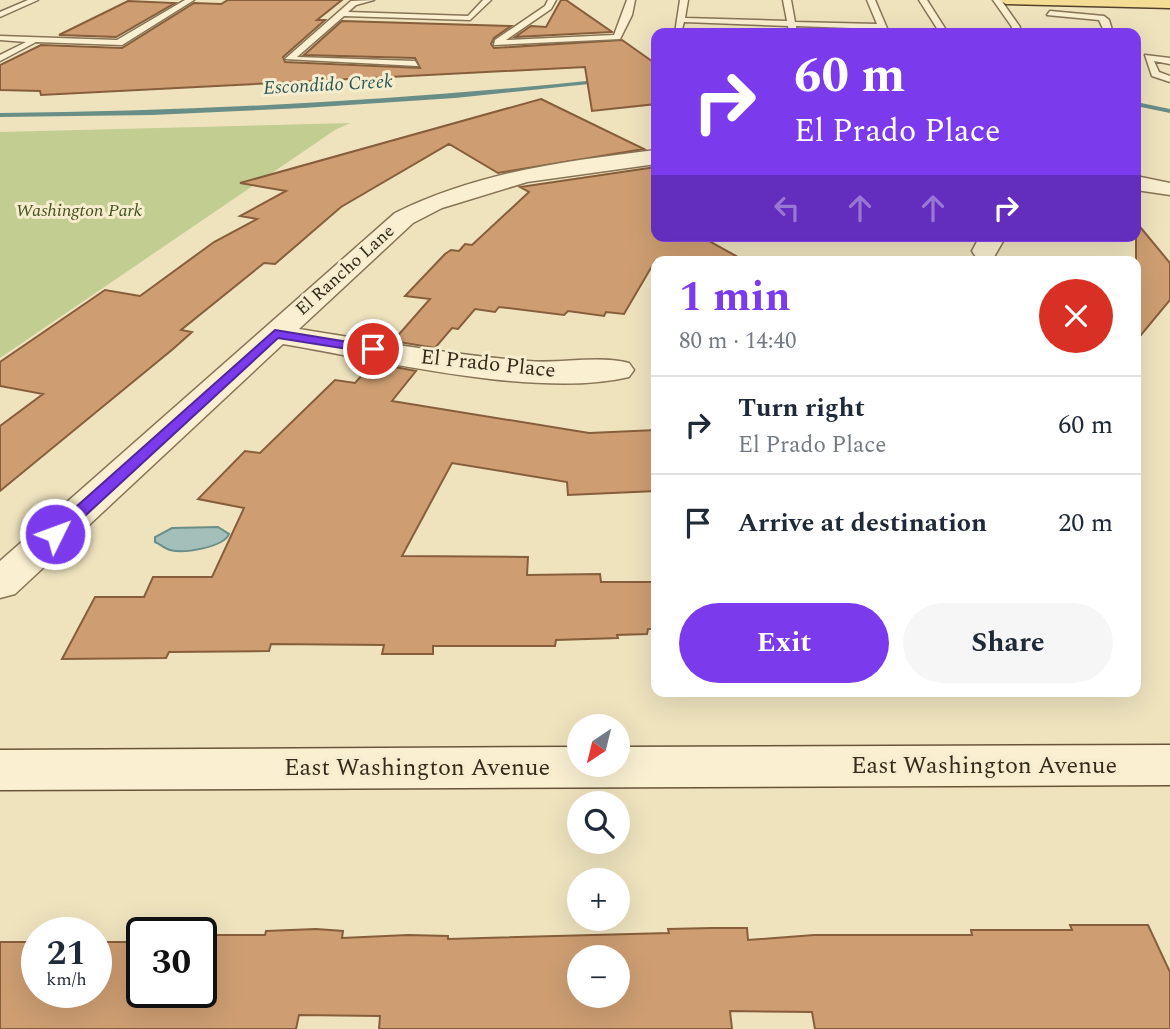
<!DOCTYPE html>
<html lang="en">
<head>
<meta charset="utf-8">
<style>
	body { margin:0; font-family:Spectral,serif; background:#f6f6f7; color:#1f2937; height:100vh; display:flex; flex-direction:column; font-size:26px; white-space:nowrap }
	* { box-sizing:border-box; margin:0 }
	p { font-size:23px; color:#747a83 }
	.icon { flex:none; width:38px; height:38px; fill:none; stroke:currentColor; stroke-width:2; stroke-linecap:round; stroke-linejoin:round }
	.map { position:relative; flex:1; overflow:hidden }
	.panel { position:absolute; left:651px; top:256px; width:490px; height:441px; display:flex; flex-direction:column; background:#fff; border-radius:14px; box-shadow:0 7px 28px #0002 }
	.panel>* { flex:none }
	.hud { position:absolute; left:651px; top:28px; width:490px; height:214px; border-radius:14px; box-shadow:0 7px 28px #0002; background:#7c3aed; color:#fff; overflow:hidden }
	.needle { width:46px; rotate:215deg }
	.fabs { position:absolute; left:567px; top:714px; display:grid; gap:14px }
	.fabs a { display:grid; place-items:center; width:63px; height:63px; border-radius:50%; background:#fff; box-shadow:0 7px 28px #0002; font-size:35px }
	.speed { position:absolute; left:21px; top:917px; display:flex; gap:14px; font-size:35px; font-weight:700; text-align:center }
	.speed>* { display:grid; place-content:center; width:91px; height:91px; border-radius:50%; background:#fff; box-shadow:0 7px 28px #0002; line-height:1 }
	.speed small { font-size:18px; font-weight:400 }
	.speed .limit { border:4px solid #111; border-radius:10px; background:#fff; color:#111 }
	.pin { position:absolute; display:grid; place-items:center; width:60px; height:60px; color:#fff; margin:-30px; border:4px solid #fff; border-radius:50%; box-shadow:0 2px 7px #0007 }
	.me { position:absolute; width:77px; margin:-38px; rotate:48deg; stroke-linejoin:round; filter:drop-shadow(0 0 5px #0008) }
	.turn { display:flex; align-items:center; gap:24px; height:147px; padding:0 28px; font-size:32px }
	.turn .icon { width:91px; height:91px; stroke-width:2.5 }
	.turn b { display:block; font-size:49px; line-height:60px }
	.lanes { display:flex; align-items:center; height:66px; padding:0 28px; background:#0003; justify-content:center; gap:35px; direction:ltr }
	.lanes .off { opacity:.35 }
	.round { display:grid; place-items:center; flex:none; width:74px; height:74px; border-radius:37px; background:#f6f6f7 }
	.head { display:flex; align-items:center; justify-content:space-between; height:119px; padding:0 28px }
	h1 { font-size:42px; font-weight:700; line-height:52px; color:#7c3aed }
	.button { display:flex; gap:14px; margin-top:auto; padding:14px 28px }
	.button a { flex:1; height:80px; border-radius:42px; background:#7c3aed; color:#fff; font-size:28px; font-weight:700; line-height:80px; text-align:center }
	.button a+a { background:#f6f6f7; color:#1f2937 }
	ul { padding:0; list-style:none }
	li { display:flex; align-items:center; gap:21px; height:98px; padding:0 28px; border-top:2px solid #e0e1e3 }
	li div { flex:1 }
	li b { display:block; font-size:26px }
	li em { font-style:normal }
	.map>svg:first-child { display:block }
	.green { fill:#c2cd92 }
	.water { fill:#a2c0b9; stroke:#698e87; stroke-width:2 }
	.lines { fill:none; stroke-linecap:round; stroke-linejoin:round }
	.stream { fill:#698e87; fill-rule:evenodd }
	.building { fill:#ce9e72; stroke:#875e3b; stroke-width:2; fill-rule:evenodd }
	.lane-casing { stroke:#877356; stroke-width:3 }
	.street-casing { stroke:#877356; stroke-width:3 }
	.secondary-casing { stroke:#69543a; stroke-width:3 }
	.primary-casing { stroke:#55412b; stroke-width:3 }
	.lane { fill:#faf0d1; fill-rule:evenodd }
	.street { fill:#faf0d1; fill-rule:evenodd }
	.secondary { fill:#faf0d1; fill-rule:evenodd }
	.primary { fill:#f4dc94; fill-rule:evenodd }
	.route { fill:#7c3aed; stroke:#51269a; stroke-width:2 }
	.labels { text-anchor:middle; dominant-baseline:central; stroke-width:6; stroke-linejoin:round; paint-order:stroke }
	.far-park-label { font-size:18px; font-style:italic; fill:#445321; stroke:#f6edce }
	.far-street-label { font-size:18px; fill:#362a1b; stroke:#f6edce }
	.far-water-label { font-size:19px; font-style:italic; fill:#2a5757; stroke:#f6edce }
	.street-label { font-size:21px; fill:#362a1b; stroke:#f6edce }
	.near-street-label { font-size:24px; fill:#362a1b; stroke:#f6edce }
</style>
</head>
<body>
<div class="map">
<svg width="1170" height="1029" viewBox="0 0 1170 1029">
	<rect width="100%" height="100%" fill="#efe3be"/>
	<!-- green -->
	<path class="green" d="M350,123l-15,7 -335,228v-226z"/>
	<!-- water -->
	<path class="water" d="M218,527l11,7c-5,13 -45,20 -59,16 -5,-1 -10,-6 -15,-8v-5l17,-9z"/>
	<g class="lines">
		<!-- stream -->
		<path class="stream" d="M606,79l2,3 -153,16 -152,10 -151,7 -152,2v-4c203,-2 404,-13 606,-34z
			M1136,102l34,7v4l-34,-7z"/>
	</g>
	<!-- building -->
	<path class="building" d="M228,0h114l-25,20h8l-42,37 2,5 135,6 -5,-10 -111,-3 38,-34 169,5 -17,12 -3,6 3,4 128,-8 34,24v40l-64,7 -7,-44 -544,28 -1,-4 -40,-1v-25l41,-20 81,3 72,-45 27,1z
		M561,0h5l46,32 -97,5 16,-11 15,1z
		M128,1l47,2 -59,34 -57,-2z
		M541,99l103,50 -146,24 -49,-29 -108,63 -66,57 -11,-1 -83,67 11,2 -19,17 -173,142v-65l43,-32 -43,-8v-24l105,-72 35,6 74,-54 43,-23 -17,-3 46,-25 -46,-8z
		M656,167v69h44l45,25h-90l-31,53 -18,-2 -2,4 -36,-5 -4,4 -65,-8 -4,5 -20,-3 -17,20 -6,-1 -17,20 -42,-7 37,-42 -25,-3 40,-42 6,-4 8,1 6,-7 7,1 57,-53 -9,-5z
		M1136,222l34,41v37l-34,41z
		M373,363l43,8 -24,30 197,32 67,-3v61l-88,4 -1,-13 -115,-19 -50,93 126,1 -1,18 73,-1 1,8h55v47h-8l-1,5 -30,1 1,3 -62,2 -1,6h-122v8h-51l2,-9 -113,-1 -2,7 -100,1 -3,6 -104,1 33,-62h49l9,-20h59l32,-69 -46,-9 47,-48 15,2 75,-73 20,3z
		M1070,925h78l22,47v57h-355l-3,-17 -82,-1 2,18h-353l1,-13 -81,-1 -3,14h-296v-87h37v50h59v-50h46v50h59v-57h64l1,-4 50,-2 27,2 -1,7 66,-3 40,1v3l221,-6 -1,-4 44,-1h35l1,12 66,-5h158l-1,-5h101zM579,957h39v39h-39z"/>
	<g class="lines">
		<!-- lane casing -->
		<g class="lane-casing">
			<path id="lane" d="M28,0h10l-38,17v-5z
				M185,0h9l-72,45 -86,-3 -36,19v-6l26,-13 -26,-2v-4l117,4z
				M374,0l-18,5 -8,7 120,4 15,-16h8l-21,20 -126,-4 -47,41 118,4 3,5 -133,-7 66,-58z
				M548,0h8l-5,9 -45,31 108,-5 13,-35h8l-3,15 -12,24 -126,6 1,-5 50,-34z
				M680,0h8l-3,18 102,3 -4,-21h8l4,22 82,2 -10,-24h8l14,33h-8l-2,-4 -83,-3 1,7h-8l-1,-7 -104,-4 -3,11h-6z
				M919,0h8l21,33h-8z
				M993,0h8l19,27 -2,6h-8l2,-6z
				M1050,11l54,5 5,4 4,13h-8l-6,-13 -52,-5z
				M1145,55l25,3v6l-16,-3 5,11 11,4v6l-18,-6z"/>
		</g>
		<!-- street casing -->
		<g class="street-casing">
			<path id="street" d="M656,150v14l-129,18 -85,26 -29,15 -114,106c76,12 152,26 229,32 33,3 69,-6 101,2l5,7 -5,7c-91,22 -251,-17 -346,-33l-268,250 -15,4v-37l395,-348c83,-41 171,-52 261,-63z
				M1136,176l34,7v12l-34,-5z
				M980,236h26l-12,21h-18l-4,-6z"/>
		</g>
		<!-- secondary casing -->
		<g class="secondary-casing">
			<path id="secondary" d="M1170,745v40l-1170,5v-40l579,-3v18h39v-18z"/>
		</g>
		<!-- primary casing -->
		<g class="primary-casing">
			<path id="primary" d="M999,0h171v8l-164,-4z"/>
		</g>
		<!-- lane -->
		<use href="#lane" class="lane"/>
		<!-- street -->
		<use href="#street" class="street"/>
		<!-- secondary -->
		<use href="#secondary" class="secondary"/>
		<!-- primary -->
		<use href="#primary" class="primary"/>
	</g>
	<!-- route -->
	<path class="route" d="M275,330l98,16 6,3 -6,4 -95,-15 -217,200h-11v-8z"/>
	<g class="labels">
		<!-- far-park labels -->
		<g class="far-park-label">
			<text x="79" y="210">Washington Park</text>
		</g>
		<!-- far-street labels -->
		<g class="far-street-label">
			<text transform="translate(345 270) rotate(-42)">El Rancho Lane</text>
		</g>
		<!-- far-water labels -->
		<g class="far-water-label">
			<text transform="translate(328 85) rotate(-3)">Escondido Creek</text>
		</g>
		<!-- street labels -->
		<g class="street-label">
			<text transform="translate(488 364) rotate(6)">El Prado Place</text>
		</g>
		<!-- near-street labels -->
		<g class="near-street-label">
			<text x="984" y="766">East Washington Avenue</text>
			<text x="417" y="768">East Washington Avenue</text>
		</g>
	</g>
</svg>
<div class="fabs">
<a><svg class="needle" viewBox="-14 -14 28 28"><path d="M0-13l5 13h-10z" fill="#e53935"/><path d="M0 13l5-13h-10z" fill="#747a83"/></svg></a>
<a><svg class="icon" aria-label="search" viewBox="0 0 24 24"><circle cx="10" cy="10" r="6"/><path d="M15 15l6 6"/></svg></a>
<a>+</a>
<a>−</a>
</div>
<div class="speed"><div>21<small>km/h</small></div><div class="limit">30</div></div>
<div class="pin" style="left:373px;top:349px;background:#d93025"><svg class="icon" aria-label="arrive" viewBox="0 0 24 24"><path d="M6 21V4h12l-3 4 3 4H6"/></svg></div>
<svg class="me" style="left:55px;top:534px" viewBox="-20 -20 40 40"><circle r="17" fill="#7c3aed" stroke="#fff" stroke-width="3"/><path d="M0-11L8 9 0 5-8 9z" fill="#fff"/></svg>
<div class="hud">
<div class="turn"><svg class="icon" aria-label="right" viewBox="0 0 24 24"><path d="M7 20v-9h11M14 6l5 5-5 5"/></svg><div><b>60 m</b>El Prado Place</div></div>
<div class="lanes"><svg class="icon off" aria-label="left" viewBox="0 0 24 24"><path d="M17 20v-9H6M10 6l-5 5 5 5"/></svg><svg class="icon off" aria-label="ahead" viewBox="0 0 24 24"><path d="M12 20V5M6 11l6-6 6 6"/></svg><svg class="icon off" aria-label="ahead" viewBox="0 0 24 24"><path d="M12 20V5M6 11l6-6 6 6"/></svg><svg class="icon" aria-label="right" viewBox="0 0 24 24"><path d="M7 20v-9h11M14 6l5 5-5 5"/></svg></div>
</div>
<section class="panel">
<div class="head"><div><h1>1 min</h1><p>80 m · 14:40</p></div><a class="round" style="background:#d93025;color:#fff"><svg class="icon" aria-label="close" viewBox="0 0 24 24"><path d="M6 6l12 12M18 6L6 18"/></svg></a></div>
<ul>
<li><svg class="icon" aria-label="right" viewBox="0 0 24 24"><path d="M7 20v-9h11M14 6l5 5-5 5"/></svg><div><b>Turn right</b><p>El Prado Place</p></div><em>60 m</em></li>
<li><svg class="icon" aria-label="arrive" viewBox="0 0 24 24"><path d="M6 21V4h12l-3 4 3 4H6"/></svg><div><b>Arrive at destination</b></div><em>20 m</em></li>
</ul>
<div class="button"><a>Exit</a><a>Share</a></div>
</section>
</div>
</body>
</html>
